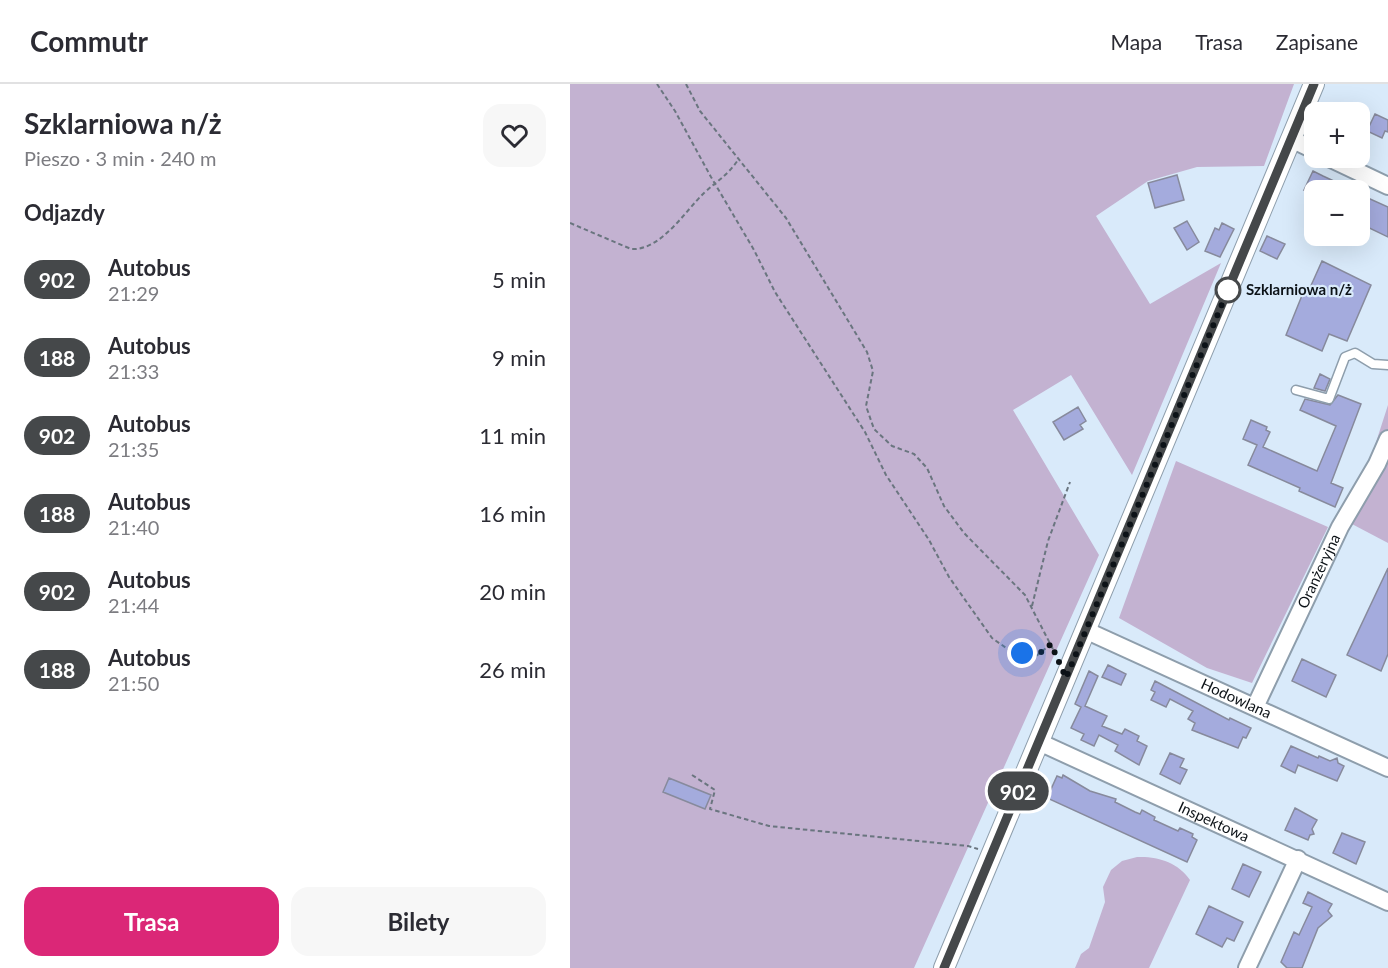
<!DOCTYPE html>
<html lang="pl">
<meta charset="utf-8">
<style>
body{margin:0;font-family:Lato,sans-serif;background:#f7f7f7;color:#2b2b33;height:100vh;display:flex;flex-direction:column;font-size:22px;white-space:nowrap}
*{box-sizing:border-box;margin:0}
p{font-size:20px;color:#7c7c81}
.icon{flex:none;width:33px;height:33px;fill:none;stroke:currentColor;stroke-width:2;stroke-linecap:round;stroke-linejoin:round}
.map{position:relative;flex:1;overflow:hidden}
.drawer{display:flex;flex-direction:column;background:#fff;width:570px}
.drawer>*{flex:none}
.badge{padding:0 12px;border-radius:20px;font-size:21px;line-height:39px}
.fabs{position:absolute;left:734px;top:18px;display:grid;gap:12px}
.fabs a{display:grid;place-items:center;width:66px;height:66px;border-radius:12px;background:#fff;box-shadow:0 6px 24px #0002;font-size:30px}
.you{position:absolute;width:30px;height:30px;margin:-15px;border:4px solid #fff;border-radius:50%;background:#1a73e8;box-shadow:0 0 0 9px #1a73e833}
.map>.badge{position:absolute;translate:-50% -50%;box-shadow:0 0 0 3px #fff}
h2{padding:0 24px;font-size:22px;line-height:54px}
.round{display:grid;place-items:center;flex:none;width:63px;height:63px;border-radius:18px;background:#f7f7f7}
.headline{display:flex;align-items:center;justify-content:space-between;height:102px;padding:0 24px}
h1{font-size:28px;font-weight:700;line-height:45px}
.action{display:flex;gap:12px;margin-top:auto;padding:12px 24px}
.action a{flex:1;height:69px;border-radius:18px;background:#db2777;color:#fff;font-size:24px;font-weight:700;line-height:69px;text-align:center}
.action a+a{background:#f7f7f7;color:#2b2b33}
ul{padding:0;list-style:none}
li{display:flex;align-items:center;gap:18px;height:78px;padding:0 24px}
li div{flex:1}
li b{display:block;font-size:22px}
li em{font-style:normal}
li .badge{min-width:66px;font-weight:700;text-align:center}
header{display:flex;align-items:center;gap:36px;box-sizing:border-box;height:84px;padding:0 30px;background:#fff;border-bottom:2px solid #e1e1e2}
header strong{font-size:28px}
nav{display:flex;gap:33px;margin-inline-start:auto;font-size:21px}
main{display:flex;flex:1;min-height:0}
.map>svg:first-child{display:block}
.green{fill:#c3b2d1}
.building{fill:#a4abdd;stroke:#878a9c;stroke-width:1.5}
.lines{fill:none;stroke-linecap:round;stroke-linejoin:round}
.service-casing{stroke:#8e9eac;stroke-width:11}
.minor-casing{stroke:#8e9eac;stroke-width:20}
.tertiary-casing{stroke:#8e9eac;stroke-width:22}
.path{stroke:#6a757f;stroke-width:2;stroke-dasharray:4.5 3;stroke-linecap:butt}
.service{stroke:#fff;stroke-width:8}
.minor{stroke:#fff;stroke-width:16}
.tertiary{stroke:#fff;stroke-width:20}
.line-casing{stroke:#fff;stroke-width:14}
.line{stroke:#45484a;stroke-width:9}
.walk{stroke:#0c1217;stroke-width:6;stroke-dasharray:0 10.8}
.stop-dot{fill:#fff;stroke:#45484a;stroke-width:3}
.labels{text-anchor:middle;stroke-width:4.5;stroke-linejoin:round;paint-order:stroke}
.stop-label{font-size:15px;font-weight:bold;fill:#0c1217;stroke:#d9eafa;text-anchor:start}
.street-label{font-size:15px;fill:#0c1217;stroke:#d9eafa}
</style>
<header>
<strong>Commutr</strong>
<nav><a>Mapa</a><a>Trasa</a><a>Zapisane</a></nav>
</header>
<main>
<section class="drawer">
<div class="headline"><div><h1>Szklarniowa n/ż</h1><p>Pieszo · 3 min · 240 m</p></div><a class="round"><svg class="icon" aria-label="heart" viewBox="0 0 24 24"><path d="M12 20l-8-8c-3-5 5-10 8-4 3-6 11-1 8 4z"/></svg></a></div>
<h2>Odjazdy</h2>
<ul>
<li><span class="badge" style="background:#45484a;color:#fff">902</span><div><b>Autobus</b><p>21:29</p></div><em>5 min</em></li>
<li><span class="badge" style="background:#45484a;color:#fff">188</span><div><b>Autobus</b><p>21:33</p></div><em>9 min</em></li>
<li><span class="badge" style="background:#45484a;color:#fff">902</span><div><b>Autobus</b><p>21:35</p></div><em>11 min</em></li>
<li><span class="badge" style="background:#45484a;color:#fff">188</span><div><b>Autobus</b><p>21:40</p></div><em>16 min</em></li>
<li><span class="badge" style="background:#45484a;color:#fff">902</span><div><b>Autobus</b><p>21:44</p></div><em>20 min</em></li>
<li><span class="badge" style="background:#45484a;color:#fff">188</span><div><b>Autobus</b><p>21:50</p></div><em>26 min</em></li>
</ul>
<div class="action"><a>Trasa</a><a>Bilety</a></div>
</section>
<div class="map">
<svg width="818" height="884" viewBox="0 0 818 884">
<rect width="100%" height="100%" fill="#d9eafa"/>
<path class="green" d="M0,0H724L694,82L627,83L578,97L526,132L580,220L651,179L562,391L501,291L443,326L529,471L344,884H0Z
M818,321V459L780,439Z
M606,377L758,443L682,599L637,584L549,534Z
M567,773C587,772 608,778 620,796L579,884H505L511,870L519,864L535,818L533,803L541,786L552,777Z"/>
<path class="building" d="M805,30L818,36V48L815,47L812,54L797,47Z
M743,87L753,92L783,106H734Z
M607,91L614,116L585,124L578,99Z
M789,110L818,123V153L789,139Z
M617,137L629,158L617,166L604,144Z
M652,139L664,145L650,173L635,167L645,144L649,146Z
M697,152L715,160L707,175L690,167Z
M752,177L801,201L777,257L759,250L752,267L716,251L735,204L739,206Z
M750,290L760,295L755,307L744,304Z
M768,311L791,320L761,399L773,404L765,423L729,407L730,404L678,381L687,361L673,355L681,336L697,343L696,346L700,348L693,363L747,387L766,342L730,326L735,315L760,321Z
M508,323L516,337L510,341L513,345L494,356L483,338Z
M818,484V570L811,587L777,571Z
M732,575L766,591L756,613L722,597Z
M538,581L556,590L551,601L532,593Z
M519,587L528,592L515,622L537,632L532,642L552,650L555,645L569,652L567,657L577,662L569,681L545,667L548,661L529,651L524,662L511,656L514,650L501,644L511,623L505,620Z
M585,597L659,636L660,634L681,644L676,654L673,653L668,664L622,646L625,639L618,635L623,627L600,615L596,623L581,616L585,608L581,606Z
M721,662L748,674L749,672L760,677L767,674L768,679L774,682L767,697L728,681L725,689L711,682Z
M600,669L614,675L610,683L617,686L610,700L590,690Z
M493,691L520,707L546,715L545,718L565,728L570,730L572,726L585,733L584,736L608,747L610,744L623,750L622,753L627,756L617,778L477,714L487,692L492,694Z
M99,694L141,711L135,725L93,708Z
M725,724L747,736L742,745L744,750L740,751L738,756L715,746Z
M772,749L795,758L786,780L763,769Z
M673,780L691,788L679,813L662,805Z
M738,808L762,820L758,827L762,832L748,844L732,884H717L711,878L724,848L729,851L742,823L733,819Z
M639,822L673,838L664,857L657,854L652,863L626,850Z"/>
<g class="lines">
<defs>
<path id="service" d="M726,306L759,315L775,273L785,269L803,280L818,281"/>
<g id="minor">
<path d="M721,55L744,66"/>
<path d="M759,74L818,102"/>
<path id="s1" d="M515,546L818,684"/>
<path id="s2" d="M685,623L770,443L807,380L818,355"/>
<path id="s3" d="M469,658L818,818"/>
<path d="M677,884L728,775"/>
</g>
<path id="tertiary" d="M374,884L744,0"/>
</defs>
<use href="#service" class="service-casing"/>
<use href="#minor" class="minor-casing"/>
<use href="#tertiary" class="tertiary-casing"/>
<path class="path" d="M87,0L105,27L141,93L184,166L205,208L295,348L316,391L359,456L379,493L422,554L439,566L465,573L481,560
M116,0L130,27L216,134L297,268L303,287L296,322L304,345L322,362L344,370L357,384L374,422L394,449L455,511L486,571
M0,139L61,165C91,167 115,127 134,109C148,96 157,92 168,76
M462,522L478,457L500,398
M122,691L145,706L140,725L199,742L398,762L408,765"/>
<use href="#service" class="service"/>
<use href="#minor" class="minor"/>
<use href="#tertiary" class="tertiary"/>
</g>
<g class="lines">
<defs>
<path id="line" d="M374,884L744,0"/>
</defs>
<use href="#line" class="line-casing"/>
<use href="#line" class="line"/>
<path class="walk" d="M452,569L465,573L481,560L496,594L658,206"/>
</g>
<circle class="stop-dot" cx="658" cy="206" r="12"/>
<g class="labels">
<g class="stop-label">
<text x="676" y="211">Szklarniowa n/ż</text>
</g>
<g class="street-label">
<text dy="5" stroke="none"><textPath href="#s2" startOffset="150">Oranżeryjna</textPath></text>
<text dy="5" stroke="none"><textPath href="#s1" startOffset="166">Hodowlana</textPath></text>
<text dy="5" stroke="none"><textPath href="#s3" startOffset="192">Inspektowa</textPath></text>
</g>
</g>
</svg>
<div class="fabs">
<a>+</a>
<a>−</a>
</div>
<div class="you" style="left:452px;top:569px"></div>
<b class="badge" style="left:448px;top:707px;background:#45484a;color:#fff">902</b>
</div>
</main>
